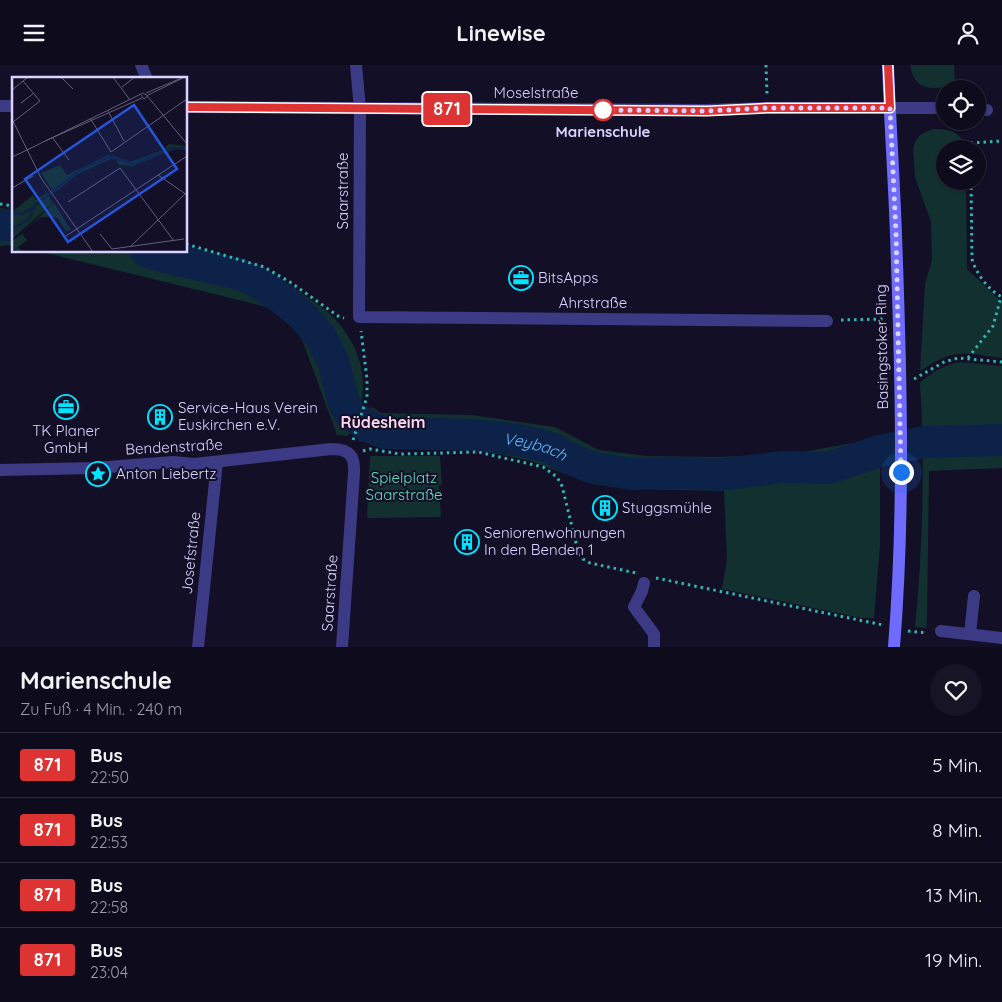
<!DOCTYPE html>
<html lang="de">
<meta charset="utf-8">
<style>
body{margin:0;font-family:Quicksand,sans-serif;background:#171425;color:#f1f3f6;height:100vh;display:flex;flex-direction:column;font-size:19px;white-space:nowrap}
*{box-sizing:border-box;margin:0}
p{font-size:16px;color:#9b9ba3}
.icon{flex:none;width:28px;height:28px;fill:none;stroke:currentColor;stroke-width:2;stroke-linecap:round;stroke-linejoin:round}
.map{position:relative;height:582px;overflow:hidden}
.sheet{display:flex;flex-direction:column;background:#0e0b1c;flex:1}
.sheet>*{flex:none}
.badge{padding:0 10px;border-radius:4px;font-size:18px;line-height:32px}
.buttons{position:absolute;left:936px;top:15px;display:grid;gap:10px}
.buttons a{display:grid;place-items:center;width:50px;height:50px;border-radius:50%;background:#0e0b1c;box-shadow:0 1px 4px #0004,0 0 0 1px #2e2b3b;font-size:25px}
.you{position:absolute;width:25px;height:25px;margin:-12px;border:4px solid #fff;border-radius:50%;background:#1a73e8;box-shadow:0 0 0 8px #1a73e833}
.map>.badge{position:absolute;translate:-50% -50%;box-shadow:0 0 0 2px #fff}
.round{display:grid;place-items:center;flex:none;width:52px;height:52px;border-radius:26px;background:#171425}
.summary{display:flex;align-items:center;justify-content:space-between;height:85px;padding:0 20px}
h1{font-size:24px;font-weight:700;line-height:38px}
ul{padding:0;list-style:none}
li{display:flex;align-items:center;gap:15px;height:65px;padding:0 20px;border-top:1px solid #2e2b3b}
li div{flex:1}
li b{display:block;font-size:19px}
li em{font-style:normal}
li .badge{min-width:55px;font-weight:700;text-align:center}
header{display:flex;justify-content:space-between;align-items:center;height:65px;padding:0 20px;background:#0e0b1c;font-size:22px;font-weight:700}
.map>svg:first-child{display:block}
.green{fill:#12302f}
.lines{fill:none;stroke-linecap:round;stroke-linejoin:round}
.river{stroke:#0c2248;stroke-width:32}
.path{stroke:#2fb8b0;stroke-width:3;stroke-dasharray:2.5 4;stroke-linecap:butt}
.minor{stroke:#3d3a85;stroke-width:12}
.secondary{stroke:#6f6bff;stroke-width:12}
.line-casing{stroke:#fff;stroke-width:11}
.line{stroke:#d33;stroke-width:8}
.walk{stroke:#d9d4ff;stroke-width:5;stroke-dasharray:0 9}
.stop-dot{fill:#fff;stroke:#d33;stroke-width:2.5}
.labels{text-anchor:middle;stroke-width:4;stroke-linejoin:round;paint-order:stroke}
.street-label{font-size:15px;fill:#d9d4ff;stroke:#130f26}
.stop-label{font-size:15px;font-weight:bold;fill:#d9d4ff;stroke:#130f26}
.poi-label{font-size:15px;fill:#d9d4ff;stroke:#130f26;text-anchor:start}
.park-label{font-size:15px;fill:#5fe0c0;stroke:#130f26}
.neighbourhood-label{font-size:16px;font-weight:bold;fill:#ffd6f0;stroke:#130f26}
.water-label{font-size:16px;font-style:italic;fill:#62b6ff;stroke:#130f26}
.inset-river{fill:none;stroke:#0c2248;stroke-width:2.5}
.inset-road{fill:none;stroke:#625e7d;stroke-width:1}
.view{fill:#2655da;fill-opacity:0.15;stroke:#2655da;stroke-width:2.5}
.inset-edge{fill:none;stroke:#d9d4ff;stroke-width:2.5}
</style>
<header><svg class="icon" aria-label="menu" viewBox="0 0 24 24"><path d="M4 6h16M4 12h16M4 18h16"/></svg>Linewise<svg class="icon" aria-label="person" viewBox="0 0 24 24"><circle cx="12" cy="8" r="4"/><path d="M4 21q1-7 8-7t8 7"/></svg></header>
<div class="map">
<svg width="1002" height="582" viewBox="0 0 1002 582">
<rect width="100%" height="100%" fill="#130f26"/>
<path class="green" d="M910,0H954L955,22C932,23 915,28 910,0Z
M932,64C948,64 962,66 966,84H945V116H966L967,204L1002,237V293C989,292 975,288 961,289C946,289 933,298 920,306L925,219L932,195L931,157L915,112L913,84L915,77L920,70Z
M0,143L14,145V180L0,181Z
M186,181C212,188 239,194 264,204C275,209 286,218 296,224C308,233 322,241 333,252C366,286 373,330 348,371L337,370L303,277L295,263L271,243L38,186H186Z
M960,297L1002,301V403L929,406L927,555L926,563L915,562C923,481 925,399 920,318C931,307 945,300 960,297Z
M372,342L381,348L472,350L555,362L599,385L647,391L719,392L797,388L880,373V480L874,553H861L722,524L727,494L724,426L633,424L592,419L531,396L475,384H399L364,376L360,377L358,375V372L366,344Z
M370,391H440L442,420H439L441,452L367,453Z"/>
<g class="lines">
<g class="river">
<path d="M0,160H14"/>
<path id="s1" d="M146,186L165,192L239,209L254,215L280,232L303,251L321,272L333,296L344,338L350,349L367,361L385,368L473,370L519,375L551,383L573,395L593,403L633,409L689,408L718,410L783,402L828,403L880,386L925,377L1002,375"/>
</g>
<path class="path" d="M766,0L767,29
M970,84V78L1002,76
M971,116L972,194C976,208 988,225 1002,232
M0,139L14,141
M186,179L264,202L290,217L338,251L344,253
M841,255L885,254
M968,293L993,261L1001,232
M914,314L944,297L958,293L1002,297
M353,375L367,332V314L361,266
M363,386L370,384L400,389L478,387L543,402L557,412L562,421L578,486L583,494L590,498L636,508
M656,513L883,560
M908,566L927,568"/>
<path class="minor" d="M141,0L147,14
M356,0L360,44L359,252L827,256
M0,41H14
M186,42L707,45L767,43H945
M978,45H987
M0,405L95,403L173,397L194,399L331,384C349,384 355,390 354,408L342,582
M644,518L642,526L634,542L654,569V582
M941,566L1002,573
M970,569L974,531
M198,582L217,397"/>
<path class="secondary" d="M888,0C890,57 894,113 896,170C901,307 905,445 894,582"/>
</g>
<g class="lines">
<defs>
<path id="line" d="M186,42L707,46L767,43H890L888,0"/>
</defs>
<use href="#line" class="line-casing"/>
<use href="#line" class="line"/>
<path class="walk" d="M603,45L707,46L767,43H890L896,169L901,407"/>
</g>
<defs>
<symbol id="office-ring" viewBox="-11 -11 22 22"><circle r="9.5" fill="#130f26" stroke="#00e5ff" stroke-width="1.5"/><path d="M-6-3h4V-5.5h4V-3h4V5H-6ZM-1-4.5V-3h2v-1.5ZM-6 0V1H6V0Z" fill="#00e5ff"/></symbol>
<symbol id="building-ring" viewBox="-11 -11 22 22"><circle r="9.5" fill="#130f26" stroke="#00e5ff" stroke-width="1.5"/><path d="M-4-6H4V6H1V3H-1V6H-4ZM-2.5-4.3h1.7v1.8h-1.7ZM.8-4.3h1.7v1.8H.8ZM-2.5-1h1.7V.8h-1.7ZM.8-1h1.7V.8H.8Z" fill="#00e5ff"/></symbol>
<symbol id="sight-ring" viewBox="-11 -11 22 22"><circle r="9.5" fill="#130f26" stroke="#00e5ff" stroke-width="1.5"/><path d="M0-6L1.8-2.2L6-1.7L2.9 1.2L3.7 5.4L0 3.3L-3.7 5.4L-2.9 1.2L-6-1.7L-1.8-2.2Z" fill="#00e5ff"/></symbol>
</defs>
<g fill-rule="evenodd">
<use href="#office-ring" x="507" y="199" width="28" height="28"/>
<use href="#office-ring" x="52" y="328" width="28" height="28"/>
<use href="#building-ring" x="146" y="338" width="28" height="28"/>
<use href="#sight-ring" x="84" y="395" width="28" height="28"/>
<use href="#building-ring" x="591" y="429" width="28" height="28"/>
<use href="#building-ring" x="453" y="463" width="28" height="28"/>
</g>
<circle class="stop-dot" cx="603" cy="45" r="10"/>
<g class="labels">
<g class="street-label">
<text x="536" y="33">Moselstraße</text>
<text transform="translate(343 126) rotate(-90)" y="5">Saarstraße</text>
<text x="593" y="243">Ahrstraße</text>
<text transform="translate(882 282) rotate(-91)" y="5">Basingstoker Ring</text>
<text transform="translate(174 382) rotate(-3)" y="5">Bendenstraße</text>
<text transform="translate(191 488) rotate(-84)" y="5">Josefstraße</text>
<text transform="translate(330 528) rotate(-86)" y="5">Saarstraße</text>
</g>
<g class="stop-label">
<text x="603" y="72">Marienschule</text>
</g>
<g class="poi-label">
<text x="538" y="218">BitsApps</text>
<text x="178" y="348">Service-Haus Verein<tspan x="178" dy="17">Euskirchen e.V.</tspan></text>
<text x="66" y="371" text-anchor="middle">TK Planer<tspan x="66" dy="17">GmbH</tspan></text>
<text x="116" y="414">Anton Liebertz</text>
<text x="622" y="448">Stuggsmühle</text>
<text x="484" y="473">Seniorenwohnungen<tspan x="484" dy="17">In den Benden 1</tspan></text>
</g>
<g class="park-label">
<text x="404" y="418">Spielplatz<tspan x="404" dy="17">Saarstraße</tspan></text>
</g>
<g class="neighbourhood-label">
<text x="383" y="363">Rüdesheim</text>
</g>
<g class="water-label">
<text dy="6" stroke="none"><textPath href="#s1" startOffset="475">Veybach</textPath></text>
</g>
</g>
<g transform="translate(12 12)">
<rect width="175" height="175" fill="#130f26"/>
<path d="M157,67L173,69L175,73L164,72L121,89L107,88L100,78L118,85L151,73ZM98,77L99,82L66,97L42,116L29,96L48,88L55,98ZM24,98L41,126L0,162V135L21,118L24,123L34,116ZM42,126L59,153L54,154L45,141L40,140H30L18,149ZM10,157L15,163L6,170L10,175H6L0,171V164Z" fill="#12302f"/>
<path class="inset-river" d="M0,136L10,137L22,130M0,152L17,142L23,128L68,93L97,80L122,87L161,71L174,72"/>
<path class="inset-road" d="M49,0L61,12M101,0L118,23M110,10L123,0M0,13L16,0M134,16L172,0M136,18L173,0M136,20L175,67M9,26L22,16M96,34L112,64M78,41L99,75L175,22M0,42L29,101L81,175M1,45L28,24L11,4M40,60L57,83M33,64L130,21M15,73L131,16L136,19L132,22L129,18M0,80L15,73M146,98L175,118M0,111L21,99M56,125L108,91L162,164M88,157L100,172L172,162M54,159L175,79M119,169L175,115"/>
<path class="view" d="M122,28L165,92L56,165L13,102Z"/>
<rect width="175" height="175" class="inset-edge"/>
</g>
</svg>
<div class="buttons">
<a><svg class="icon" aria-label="locate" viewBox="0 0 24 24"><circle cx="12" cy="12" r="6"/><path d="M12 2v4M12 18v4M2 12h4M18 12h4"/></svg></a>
<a><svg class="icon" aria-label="layers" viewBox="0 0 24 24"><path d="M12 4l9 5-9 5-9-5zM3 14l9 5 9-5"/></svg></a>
</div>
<div class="you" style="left:901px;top:407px"></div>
<b class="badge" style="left:447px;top:44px;background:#d33;color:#fff">871</b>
</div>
<section class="sheet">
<div class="summary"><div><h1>Marienschule</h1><p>Zu Fuß · 4 Min. · 240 m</p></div><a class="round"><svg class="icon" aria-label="heart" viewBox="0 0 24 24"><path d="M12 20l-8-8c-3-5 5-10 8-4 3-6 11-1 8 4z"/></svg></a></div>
<ul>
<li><span class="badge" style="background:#d33;color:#fff">871</span><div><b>Bus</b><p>22:50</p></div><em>5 Min.</em></li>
<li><span class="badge" style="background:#d33;color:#fff">871</span><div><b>Bus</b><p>22:53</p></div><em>8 Min.</em></li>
<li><span class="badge" style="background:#d33;color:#fff">871</span><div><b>Bus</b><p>22:58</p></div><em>13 Min.</em></li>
<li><span class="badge" style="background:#d33;color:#fff">871</span><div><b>Bus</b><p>23:04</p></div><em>19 Min.</em></li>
</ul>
</section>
